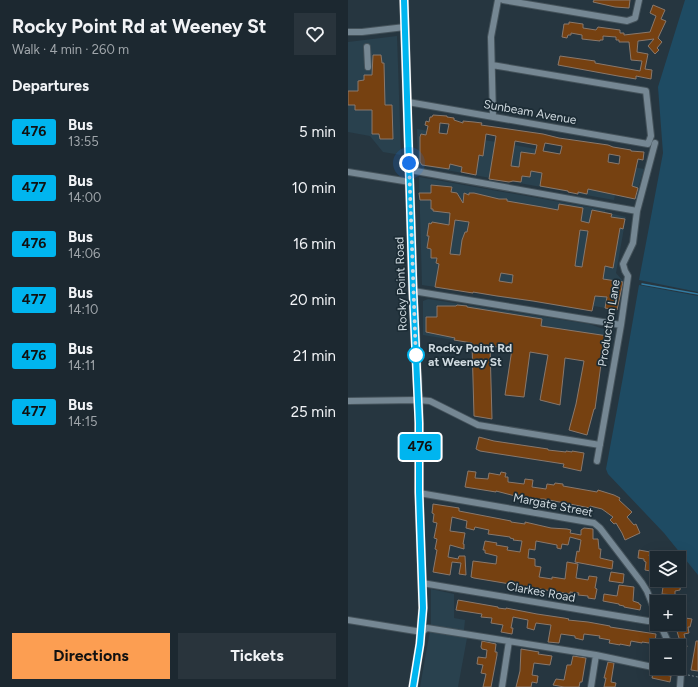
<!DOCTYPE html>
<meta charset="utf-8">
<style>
body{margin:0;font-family:Figtree,sans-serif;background:#29343c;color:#f1f3f6;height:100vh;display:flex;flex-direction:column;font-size:15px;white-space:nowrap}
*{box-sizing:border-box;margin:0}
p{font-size:13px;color:#a0a6ab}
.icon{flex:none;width:22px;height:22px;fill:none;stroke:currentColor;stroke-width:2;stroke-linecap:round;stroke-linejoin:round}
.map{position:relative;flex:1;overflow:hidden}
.sheet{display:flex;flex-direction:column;background:#1c2830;width:348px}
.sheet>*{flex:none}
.badge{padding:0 8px;border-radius:3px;font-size:14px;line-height:26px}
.fabs{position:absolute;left:302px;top:551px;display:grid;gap:8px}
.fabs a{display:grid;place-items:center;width:36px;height:36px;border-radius:0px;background:#1c2830;box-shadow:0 4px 16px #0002,0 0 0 1px #3a444c;font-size:20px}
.you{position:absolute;width:20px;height:20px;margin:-10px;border:3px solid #fff;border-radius:50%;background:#1a73e8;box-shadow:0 0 0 6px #1a73e833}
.map>.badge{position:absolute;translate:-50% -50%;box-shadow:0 0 0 2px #fff}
h2{padding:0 12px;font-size:15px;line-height:36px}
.round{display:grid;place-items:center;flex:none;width:42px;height:42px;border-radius:0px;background:#29343c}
.overview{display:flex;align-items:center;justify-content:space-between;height:68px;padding:0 12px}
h1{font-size:19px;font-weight:700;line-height:30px}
.button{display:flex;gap:8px;margin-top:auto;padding:8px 12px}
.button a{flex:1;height:46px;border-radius:0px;background:#fc9e52;color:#111;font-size:16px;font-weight:700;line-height:46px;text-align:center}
.button a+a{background:#29343c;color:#f1f3f6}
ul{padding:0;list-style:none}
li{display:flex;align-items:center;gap:12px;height:56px;padding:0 12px}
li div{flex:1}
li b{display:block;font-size:15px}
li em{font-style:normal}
li .badge{min-width:44px;font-weight:700;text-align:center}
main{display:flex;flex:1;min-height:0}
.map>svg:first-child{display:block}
.built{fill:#29414e}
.green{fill:#1e4b63}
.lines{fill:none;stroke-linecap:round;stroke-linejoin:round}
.stream{stroke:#327ba2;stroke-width:1.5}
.building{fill:#764111;stroke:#89786c;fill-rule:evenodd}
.minor-casing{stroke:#44525a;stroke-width:8}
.major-casing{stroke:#44525a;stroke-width:10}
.path{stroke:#738189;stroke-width:1;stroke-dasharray:2 2;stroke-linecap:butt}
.minor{stroke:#758793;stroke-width:6}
.major{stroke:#5b95b5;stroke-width:8}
.line-casing{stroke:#fff;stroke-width:9}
.line{stroke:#00b5ef;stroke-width:6}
.walk{stroke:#cfd9df;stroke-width:4;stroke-dasharray:0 7.2}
.stop-dot{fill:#fff;stroke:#00b5ef;stroke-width:2}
.labels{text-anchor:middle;stroke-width:3.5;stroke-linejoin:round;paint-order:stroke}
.street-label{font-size:12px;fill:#cfd9df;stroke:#1c2c35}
.stop-label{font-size:12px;font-weight:bold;fill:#cfd9df;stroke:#1c2c35;text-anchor:start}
</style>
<main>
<section class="sheet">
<div class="overview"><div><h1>Rocky Point Rd at Weeney St</h1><p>Walk · 4 min · 260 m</p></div><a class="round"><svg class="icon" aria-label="heart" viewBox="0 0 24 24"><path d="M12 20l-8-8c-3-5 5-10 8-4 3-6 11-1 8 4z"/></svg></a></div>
<h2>Departures</h2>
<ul>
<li><span class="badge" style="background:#00b5ef;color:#111">476</span><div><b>Bus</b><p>13:55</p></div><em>5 min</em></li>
<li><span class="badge" style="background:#00b5ef;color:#111">477</span><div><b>Bus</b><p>14:00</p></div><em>10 min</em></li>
<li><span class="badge" style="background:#00b5ef;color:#111">476</span><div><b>Bus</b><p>14:06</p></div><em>16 min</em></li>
<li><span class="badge" style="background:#00b5ef;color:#111">477</span><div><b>Bus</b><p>14:10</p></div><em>20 min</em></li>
<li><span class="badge" style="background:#00b5ef;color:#111">476</span><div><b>Bus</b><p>14:11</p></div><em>21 min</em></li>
<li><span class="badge" style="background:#00b5ef;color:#111">477</span><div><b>Bus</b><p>14:15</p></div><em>25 min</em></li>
</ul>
<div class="button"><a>Directions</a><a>Tickets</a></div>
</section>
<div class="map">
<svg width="350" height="687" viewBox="0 0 350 687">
<rect width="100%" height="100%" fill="#263640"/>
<path class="built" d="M49,36L53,155L35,152L22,136L0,132V42Z
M69,129L166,145L296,169L287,198L267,195L266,200L70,165Z
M71,177L257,210V212L278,217L268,273L276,282L269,310L246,306L244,311L74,285Z
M80,299L241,324L264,332L256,364L75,335V301Z
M83,589L106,594V618L117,620L116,630L119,638L110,687H72L83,625Z"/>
<path class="green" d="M337,0H350V292L291,280L315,153L310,87Z
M291,285L350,296V575L316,533L260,474L258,469L275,377Z"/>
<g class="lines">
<path class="stream" d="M294,284L350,294"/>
</g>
<path class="building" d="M246,0H282L281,8L267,7L245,2Z
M305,5L317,10L313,19L318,21L310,38L314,42L309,48L311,50L307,54L300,46L306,39L290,41L289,52L300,54L297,69L304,70L303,79L288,76V79L270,76L210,65L212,56L247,61V63L292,71L294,61L283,60L281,42H271V40H268V37L255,36V40H252V41L234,39V35L223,33V35H220L219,38L214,37L216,24H221V22L235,24V28L248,30L250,27L272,30V33H276V35L302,32L308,16L302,13Z
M25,55H33L34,63H36L37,105H44L45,139H32L31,134H24V110H7V105H0V91H10V81L16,80V75H24Z
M85,115L99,116V117L106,118V120L115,123V121L126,122L134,123L133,125L195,134L211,138L260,145L265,147L283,150V151L296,152L295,160L290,159L284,186L290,188L287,199L240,189L239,194L230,192V194L220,192V191L192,186L194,173L183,171L182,177L174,176L173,182L165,181L161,182L141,179L148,136L138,134L135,156L131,155L128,175L113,172L114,167L102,164L101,169L74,165L72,162V137L73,134L78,135L80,126L77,125L78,121L81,122L82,117H84ZM92,123L101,124L99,134L91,133ZM167,141L189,145L187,154L173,152L171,167L163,166ZM197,143L214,146L212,154L195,151ZM261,154L272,156L271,164L260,162Z
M83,185L104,187L103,192L109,193L115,203L116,193L121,195V193H126L151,199H159V201L194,207L210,210L211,204L235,208L233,221L241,223L244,210L264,214L263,217L277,219L275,229L272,228L265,268L257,266L255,279L275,282L269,310L257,308L259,297L247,296L244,311L185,301L149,296L125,292V293L87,287L91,264L88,263L89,258H83V249L79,248L81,236H79L81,223L83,224L84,222L101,225L102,213L85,211V209H83V200H72L71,193H83ZM107,220L121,222L119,232H117L114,240L112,255L102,254ZM232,230L240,231L234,267L227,266ZM153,273L165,275L164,283L151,281Z
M109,305L119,306V307L194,319L193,326L260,336L256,364H253L247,409H246L239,435L221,430L228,404L236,361L217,358L212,405L192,400L200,355L182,352L176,397L157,395L164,349L142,346L144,419L126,416L124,343L106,340L107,338L78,332V317H89V306H108Z
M131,437L146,441L200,449V450L218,452V451L224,452V451L236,453L233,471L215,467L216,464L132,451L128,449Z
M120,471L128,472L127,478L140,479L141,473L152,475L153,472L158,473L157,477H160V482L176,484L177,479L185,480L184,487L198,489L199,484L206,485L207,483L215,484V486L249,492L250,490L266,495L272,498L271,500L284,512L279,517L286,525L288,524L292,533L277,540L274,533L268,523L266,524L262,520L265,517L254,509L242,506V508L232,506L196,499H192V500L171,497L148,491V492L117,487Z
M85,504L111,508V511L163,521V522L177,524V522L203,528L219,529L223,530L222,533L233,535V530L236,528L245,529V539H250L251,549H253L252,558L265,561L264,569L227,562L229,551L231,552L233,540L222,537L220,545L214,544L213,549L209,548V545L188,541L187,550L181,549L180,558L187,559V566L193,567L191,577L204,579V577L217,579L219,562L230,564L228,578L240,580L241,576L249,577L247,588L249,589L247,599L240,598V596L230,595L231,593L222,592V594L126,578L123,577L125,561L148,564L149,556L137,553V550H135L137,541L149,543L148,545L160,547L159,550L172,552L174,541L165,540L166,539L162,538V537L140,534L141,530L127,527L126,530L118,528L119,521L104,517L102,531L117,533L115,544H116V549L102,545L100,557L110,559L111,556H117L118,575L111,574L113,563L104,562L102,575L85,572L89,550L87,549L89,539L86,538L89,523L85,522L86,514L84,513Z
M291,550L302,552L301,556H304L303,563L309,564L308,572L297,570L298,562L296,561V559L290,558Z
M263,572L276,574L275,583L261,581Z
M316,580H333L332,590L327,591V595L314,594Z
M271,585L286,587L285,601L291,603V604L293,605L292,610L276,607V606L271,605V604L255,601L256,594L269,596Z
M110,600L150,607V608L158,609V608L189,614L216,618L221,619L220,620L240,622L262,626V627L308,634L307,642L302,641L301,643L294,642V643L283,641L282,646L272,644V645L261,643L262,640L251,638L252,636L236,634L235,640L227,638V636L213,634L211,643L200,642L203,625L188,623L186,630L179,628L180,620L165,617L163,628H165L164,634L153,632L155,625L143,623L144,618L133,617L134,614L108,610Z
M331,617L344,619L342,627H340L341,633L336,634L339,647L334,648L328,628L329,624H331Z
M134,641L148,644L147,652H149V655L143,687H135L138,674L133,673L135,665L129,664L130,657L138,658L139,650L134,649L133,647Z
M348,641H350V671L343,670Z
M173,649L191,652L190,654L204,656L202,665L186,663L184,675L190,676L189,683L184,682L183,687H168L172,671Z
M225,656L238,658L234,682H232L231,687H216L205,685L208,679L216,680L219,665H223Z
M260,662L266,663L263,682L268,683L267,687H256L258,678H256Z
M305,673L323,676L322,682L304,678Z"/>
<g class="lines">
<defs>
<path id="minor" d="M155,0L279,21L287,18L291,0
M0,32H14L57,27
M19,47L20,67
M60,102L300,144L303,136L298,91L144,65
M145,117L143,37L150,0
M62,170L289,211
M0,172L62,182
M65,291L273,325
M0,401L70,400L82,401L130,425L252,445
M249,461L273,325L280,276L277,271L275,264L285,243L289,211L307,143
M71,493L246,523L252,528L294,583L299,591L309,616
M74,583L300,621L309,620
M0,620L74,632L79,628L248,655L333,673
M312,624L322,646
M331,668L333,673L332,687
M154,687L161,641
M243,687L248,655"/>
<path id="major" d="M56,0L65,291L71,412V493L75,608L72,644L65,687"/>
</defs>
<use href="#minor" class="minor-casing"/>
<use href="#major" class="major-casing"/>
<path class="path" d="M340,675L350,677"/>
<use href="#minor" class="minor"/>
<use href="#major" class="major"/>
</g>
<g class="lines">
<defs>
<path id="line" d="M56,0L65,291L71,423V492L75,608L72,644L65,687"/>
</defs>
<use href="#line" class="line-casing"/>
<use href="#line" class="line"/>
<path class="walk" d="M61,163L68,360V355"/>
</g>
<circle class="stop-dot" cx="68" cy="355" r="8"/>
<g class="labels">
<g class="street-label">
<text transform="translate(182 112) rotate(10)" y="4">Sunbeam Avenue</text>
<text transform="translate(53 284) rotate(-92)" y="4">Rocky Point Road</text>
<text transform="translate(261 323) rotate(-81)" y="4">Production Lane</text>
<text transform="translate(205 505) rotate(11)" y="4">Margate Street</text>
<text transform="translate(193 592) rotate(10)" y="4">Clarkes Road</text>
</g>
<g class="stop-label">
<text x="80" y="352">Rocky Point Rd<tspan x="80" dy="14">at Weeney St</tspan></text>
</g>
</g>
</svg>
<div class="fabs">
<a><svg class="icon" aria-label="layers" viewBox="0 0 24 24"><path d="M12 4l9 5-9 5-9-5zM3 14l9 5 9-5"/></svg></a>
<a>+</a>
<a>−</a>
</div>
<div class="you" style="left:61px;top:163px"></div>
<b class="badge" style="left:72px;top:447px;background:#00b5ef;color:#111">476</b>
</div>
</main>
